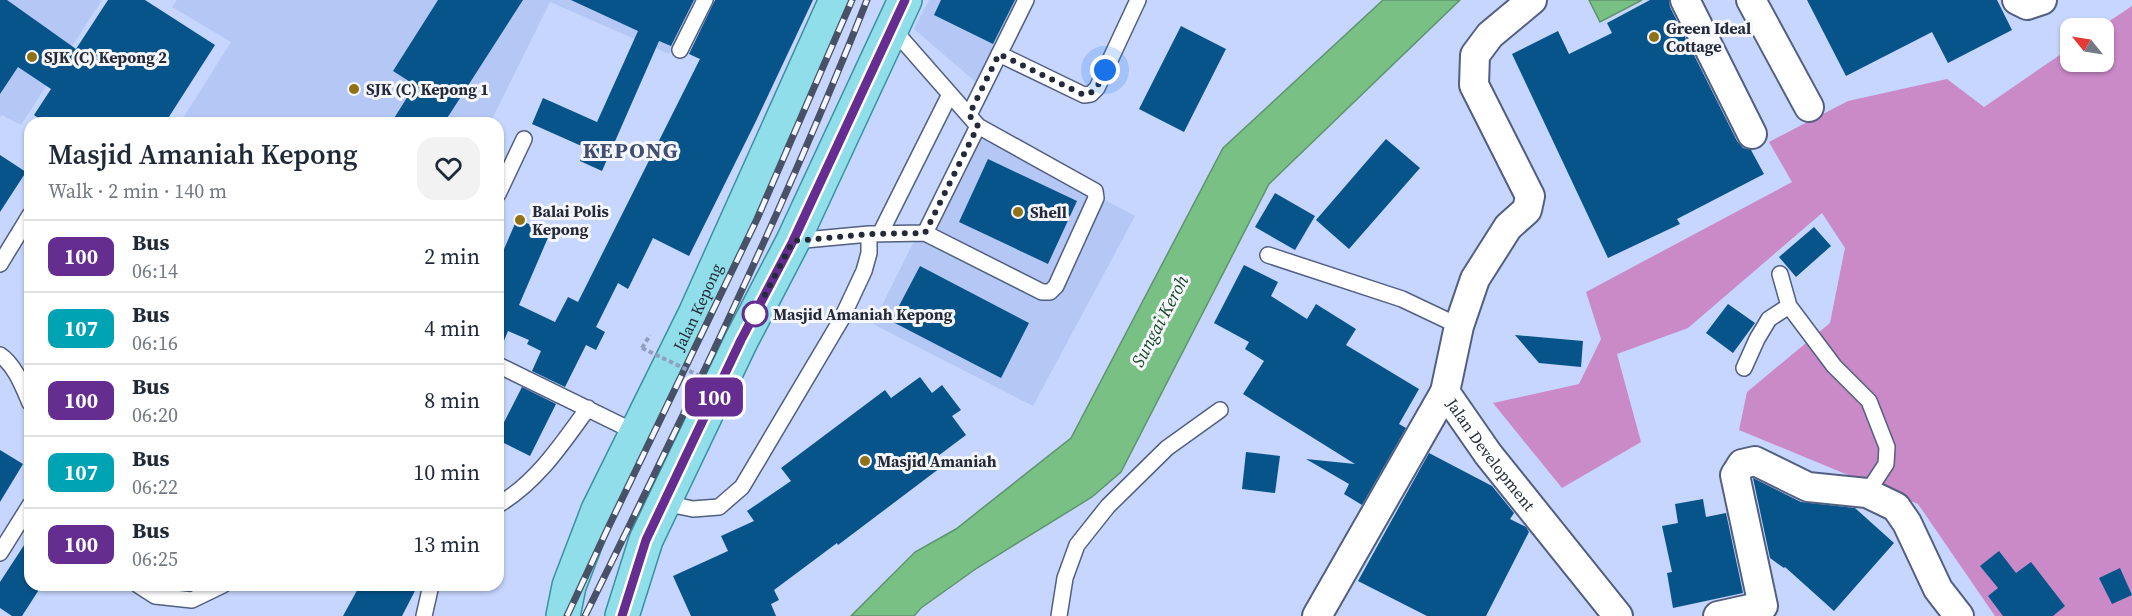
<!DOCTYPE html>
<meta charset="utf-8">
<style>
body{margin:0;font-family:"Source Serif 4",serif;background:#f2f2f3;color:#1f2937;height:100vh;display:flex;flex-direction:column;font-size:22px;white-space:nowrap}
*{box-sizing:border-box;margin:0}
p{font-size:20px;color:#747a83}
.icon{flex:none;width:33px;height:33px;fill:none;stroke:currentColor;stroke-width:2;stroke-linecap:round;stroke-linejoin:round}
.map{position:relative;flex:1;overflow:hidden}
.side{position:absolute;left:24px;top:117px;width:480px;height:474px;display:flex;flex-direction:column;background:#fff;border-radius:18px;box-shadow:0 2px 4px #0004}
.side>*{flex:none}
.badge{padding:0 12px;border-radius:9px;font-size:21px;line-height:39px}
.needle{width:39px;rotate:300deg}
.fabs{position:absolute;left:2060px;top:18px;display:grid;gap:12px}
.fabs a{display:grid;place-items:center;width:54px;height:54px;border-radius:12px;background:#fff;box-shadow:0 2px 4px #0004;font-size:30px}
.you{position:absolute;width:30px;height:30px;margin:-15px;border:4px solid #fff;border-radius:50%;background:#1a73e8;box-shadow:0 0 0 9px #1a73e833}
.map>.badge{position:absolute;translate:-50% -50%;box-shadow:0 0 0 3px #fff}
.round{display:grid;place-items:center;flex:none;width:63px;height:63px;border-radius:18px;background:#f2f2f3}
.head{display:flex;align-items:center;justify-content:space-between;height:102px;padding:0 24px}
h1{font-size:28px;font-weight:600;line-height:45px}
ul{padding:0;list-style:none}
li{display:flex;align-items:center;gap:18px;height:72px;padding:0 24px;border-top:2px solid #e0e1e3}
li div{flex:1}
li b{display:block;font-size:22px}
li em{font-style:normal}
li .badge{min-width:66px;font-weight:700;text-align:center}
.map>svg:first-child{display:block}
.built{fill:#b5c7f4}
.forest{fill:#ca8ac8}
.water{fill:#78c083;stroke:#5f936d;stroke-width:1.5}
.building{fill:#07548b}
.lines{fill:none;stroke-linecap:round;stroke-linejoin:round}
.service-casing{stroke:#525f81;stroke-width:18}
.minor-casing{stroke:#525f81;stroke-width:32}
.primary-casing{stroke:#3991a2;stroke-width:36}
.path{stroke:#929fbf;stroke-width:4;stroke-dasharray:4.5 3;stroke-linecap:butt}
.service{stroke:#fff;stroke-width:15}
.minor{stroke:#fff;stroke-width:28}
.primary{stroke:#8fdee9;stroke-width:33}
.rail-casing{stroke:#485165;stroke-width:7}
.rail{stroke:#f6f7fc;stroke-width:4.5;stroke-dasharray:14;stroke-linecap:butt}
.path-bridge{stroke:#929fbf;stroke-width:4;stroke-dasharray:4.5 3;stroke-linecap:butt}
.line-casing{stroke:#fff;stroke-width:14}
.line{stroke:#662d91;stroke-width:9}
.walk{stroke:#242a39;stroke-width:6;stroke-dasharray:0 10.8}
.poi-dot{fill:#907116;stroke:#f6f7fc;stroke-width:2}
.stop-dot{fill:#fff;stroke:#662d91;stroke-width:3}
.labels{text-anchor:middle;stroke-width:6;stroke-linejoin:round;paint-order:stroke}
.poi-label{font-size:16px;font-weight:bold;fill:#242a39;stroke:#f6f7fc;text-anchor:start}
.street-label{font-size:16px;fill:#242a39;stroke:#f6f7fc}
.stop-label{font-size:16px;font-weight:bold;fill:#242a39;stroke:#f6f7fc;text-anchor:start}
.water-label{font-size:18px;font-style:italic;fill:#164922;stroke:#f6f7fc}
.district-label{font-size:22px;font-weight:bold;letter-spacing:1.5px;fill:#424e70;stroke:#f6f7fc}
</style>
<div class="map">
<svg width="2132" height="616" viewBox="0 0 2132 616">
<rect width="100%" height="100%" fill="#c6d6fe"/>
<path class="built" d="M0,0H102L21,125L2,115L0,117Z
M177,0H698L669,54L550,2L490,123H180L231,42L172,7Z
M929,0H1019L978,84L914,29Z
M970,128L1135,216L1033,406L873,324Z"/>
<path class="forest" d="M2132,6V616H1995L1918,504L1739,430L1747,392L1830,323L1845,248L1822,213L1688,328L1617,354L1641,442L1562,488L1493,403L1579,384L1601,339L1586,292L1792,182L1769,142L1848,101L1947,79L1984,107L2070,48V62H2103V28H2099Z"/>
<path class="water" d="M1383,0H1460L1269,184L1121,472L1092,497L977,568L921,608L914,616H851L915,552L956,529L1071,438L1223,148Z
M1589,0H1642L1600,22Z"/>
<path class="building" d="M0,0H7L76,49L108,0H145L215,45L165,123H46L34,115L51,89L18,67L0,94Z
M438,0H523L444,123H391L415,85L393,71Z
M571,0H694L671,46L659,41L602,171L580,161L586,148L532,124L543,98L597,122L638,31Z
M715,0H813L756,121L689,256L653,238L628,289L618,283L596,327L605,332L596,350L586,345L565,387L532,371L541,351L527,344L529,340L508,331L498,355V263L517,219L550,233L519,305L555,322L568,297L578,302L700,59L689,54Z
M941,0H1015L993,44L934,15Z
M1650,0H1669L1670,7L1737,141L1743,148L1751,150L1764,174L1677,219L1680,224L1608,258L1512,54L1558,31L1569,54L1612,33L1607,23Z
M1807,0H1997L2012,30L1948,63L1932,32L1846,76Z
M1181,26L1226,49L1184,132L1139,109Z
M1386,139L1420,168L1349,249L1316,220Z
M0,155L26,172L0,212Z
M988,159L1077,201L1048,264L959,222Z
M1275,193L1315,216L1295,250L1255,227Z
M1814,227L1831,246L1796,277L1779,257Z
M1244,265L1278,282L1271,296L1307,319L1316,304L1356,329L1346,345L1419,389L1399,424L1406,428L1362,505L1344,494L1349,484L1306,459L1355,464L1243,394L1264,361L1245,349L1249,342L1214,323Z
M920,266L1029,323L1001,378L891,321Z
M1728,304L1755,323L1733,353L1706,333Z
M1515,335L1583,341L1581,367L1539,363Z
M920,377L932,393L942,385L961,410L952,416L966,435L938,456L944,465L838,545L837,543L774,590L779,600L771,604L776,616H691L673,576L728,551L721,536L754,521L747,511L791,481L781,468L885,390L891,398Z
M522,387L556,404L530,456L498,440V434Z
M0,450L23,464L0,502Z
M1246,452L1280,456L1275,493L1242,489Z
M1429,453L1492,486L1514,513L1510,519L1526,527L1529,532L1486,616H1427L1358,581Z
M1753,478L1801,502L1855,508L1894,543L1834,611L1785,567L1784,568L1770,558Z
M1703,499L1706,517L1726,513L1743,593L1673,608L1667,573L1672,572L1662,526L1678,523L1675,504Z
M30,536V585H42L22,616H12L0,608V582Z
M1999,551L2016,573L2031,562L2065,606L2053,616H2003L1988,596L1998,588L1980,566Z
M2120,568L2132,595L2112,604L2099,578Z
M360,585H418L402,616H343Z"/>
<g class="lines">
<defs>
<path id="service" d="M680,50L705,0
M999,54L1084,95L1091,94L1097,88L1138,0
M969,115L1026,0
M498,194L524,139
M925,233L1042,292H1050L1056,286L1096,198L1095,191L978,126
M880,234L950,94
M794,241L869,234L925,233L978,126L892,28
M1268,255L1402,299L1459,326
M0,264L30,215
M1780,274L1789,306L1834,366L1869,401L1887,447L1886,464L1867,493
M0,355C15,365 23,387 30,403
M498,365L637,433
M1744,368L1757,339L1769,319L1789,306
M664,503L693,509L719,507L742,487L841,320L864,271L869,253V234
M498,505C537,482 562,444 588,408
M0,553L30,505
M138,585L155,596L192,600L223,585
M424,616L431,585
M1059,616L1065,578L1077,545L1108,506L1167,448L1220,410"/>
<g id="minor">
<path id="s1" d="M1532,0L1490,35L1475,55L1474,85L1530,196L1527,210L1508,227L1475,279L1459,326L1445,392L1488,454L1618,616"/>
<path d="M1685,0L1752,134"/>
<path d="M1751,0L1809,107"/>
<path d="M2017,0L2027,5L2042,0"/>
<path d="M1317,616L1445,392"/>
<path d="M1718,616L1763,606L1735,475L1742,464L1755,461L1808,487L1867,493L1896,507L1907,523L1938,589L1959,616"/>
</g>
<g id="primary">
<path id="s2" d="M563,616L569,586L598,510L695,314L836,0"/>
<path d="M622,616L646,540L741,341L793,241L905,0"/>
</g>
</defs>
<use href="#service" class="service-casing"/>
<use href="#minor" class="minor-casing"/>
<use href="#primary" class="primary-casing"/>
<path class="path" d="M642,348L650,335"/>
<use href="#service" class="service"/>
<use href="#minor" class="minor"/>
<use href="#primary" class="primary"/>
<defs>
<path id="rail" d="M567,616L608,528L757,219L852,0
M585,616C685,413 784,210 867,0"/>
</defs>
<use href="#rail" class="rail-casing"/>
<use href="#rail" class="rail"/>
<path class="path-bridge" d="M642,348L735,393"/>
</g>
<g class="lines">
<defs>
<path id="line" d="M622,616L646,540L741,340L793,241L905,0"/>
</defs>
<use href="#line" class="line-casing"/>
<use href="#line" class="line"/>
<path class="walk" d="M755,314L793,241L869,234L925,233L978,126L969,115L999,54L1084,95C1097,93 1100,81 1105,70"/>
</g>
<g class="poi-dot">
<circle cx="1654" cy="37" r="6"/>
<circle cx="32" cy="57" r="6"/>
<circle cx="354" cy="89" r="6"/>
<circle cx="1018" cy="212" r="6"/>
<circle cx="520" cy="220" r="6"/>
<circle cx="865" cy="461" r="6"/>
</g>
<circle class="stop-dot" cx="755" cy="314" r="12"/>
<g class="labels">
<g class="poi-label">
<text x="1666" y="34">Green Ideal<tspan x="1666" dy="18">Cottage</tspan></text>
<text x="44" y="63">SJK (C) Kepong 2</text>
<text x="366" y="95">SJK (C) Kepong 1</text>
<text x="532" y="217">Balai Polis<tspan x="532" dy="18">Kepong</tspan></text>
<text x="1030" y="218">Shell</text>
<text x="877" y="467">Masjid Amaniah</text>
</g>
<g class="street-label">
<text dy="6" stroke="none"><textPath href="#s2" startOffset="338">Jalan Kepong</textPath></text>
<text dy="6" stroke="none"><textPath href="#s1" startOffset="530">Jalan Development</textPath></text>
</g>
<g class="stop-label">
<text x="773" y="320">Masjid Amaniah Kepong</text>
</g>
<g class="water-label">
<text transform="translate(1160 321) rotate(-62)" y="6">Sungai Keroh</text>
</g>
<g class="district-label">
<text x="631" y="158">KEPONG</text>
</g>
</g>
</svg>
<div class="fabs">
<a><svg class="needle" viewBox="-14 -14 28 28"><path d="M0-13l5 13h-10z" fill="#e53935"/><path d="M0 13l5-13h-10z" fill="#747a83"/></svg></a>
</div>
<div class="you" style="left:1105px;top:70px"></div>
<b class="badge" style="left:714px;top:397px;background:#662d91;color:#fff">100</b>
<section class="side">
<div class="head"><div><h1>Masjid Amaniah Kepong</h1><p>Walk · 2 min · 140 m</p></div><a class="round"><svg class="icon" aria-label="heart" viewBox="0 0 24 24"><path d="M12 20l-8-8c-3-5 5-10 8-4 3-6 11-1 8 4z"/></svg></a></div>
<ul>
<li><span class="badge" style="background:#662d91;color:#fff">100</span><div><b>Bus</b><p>06:14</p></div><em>2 min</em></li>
<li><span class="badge" style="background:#00a3b4;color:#fff">107</span><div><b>Bus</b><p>06:16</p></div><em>4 min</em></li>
<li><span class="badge" style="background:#662d91;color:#fff">100</span><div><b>Bus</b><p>06:20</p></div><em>8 min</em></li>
<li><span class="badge" style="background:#00a3b4;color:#fff">107</span><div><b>Bus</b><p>06:22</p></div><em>10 min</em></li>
<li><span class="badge" style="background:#662d91;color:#fff">100</span><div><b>Bus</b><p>06:25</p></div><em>13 min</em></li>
</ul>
</section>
</div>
